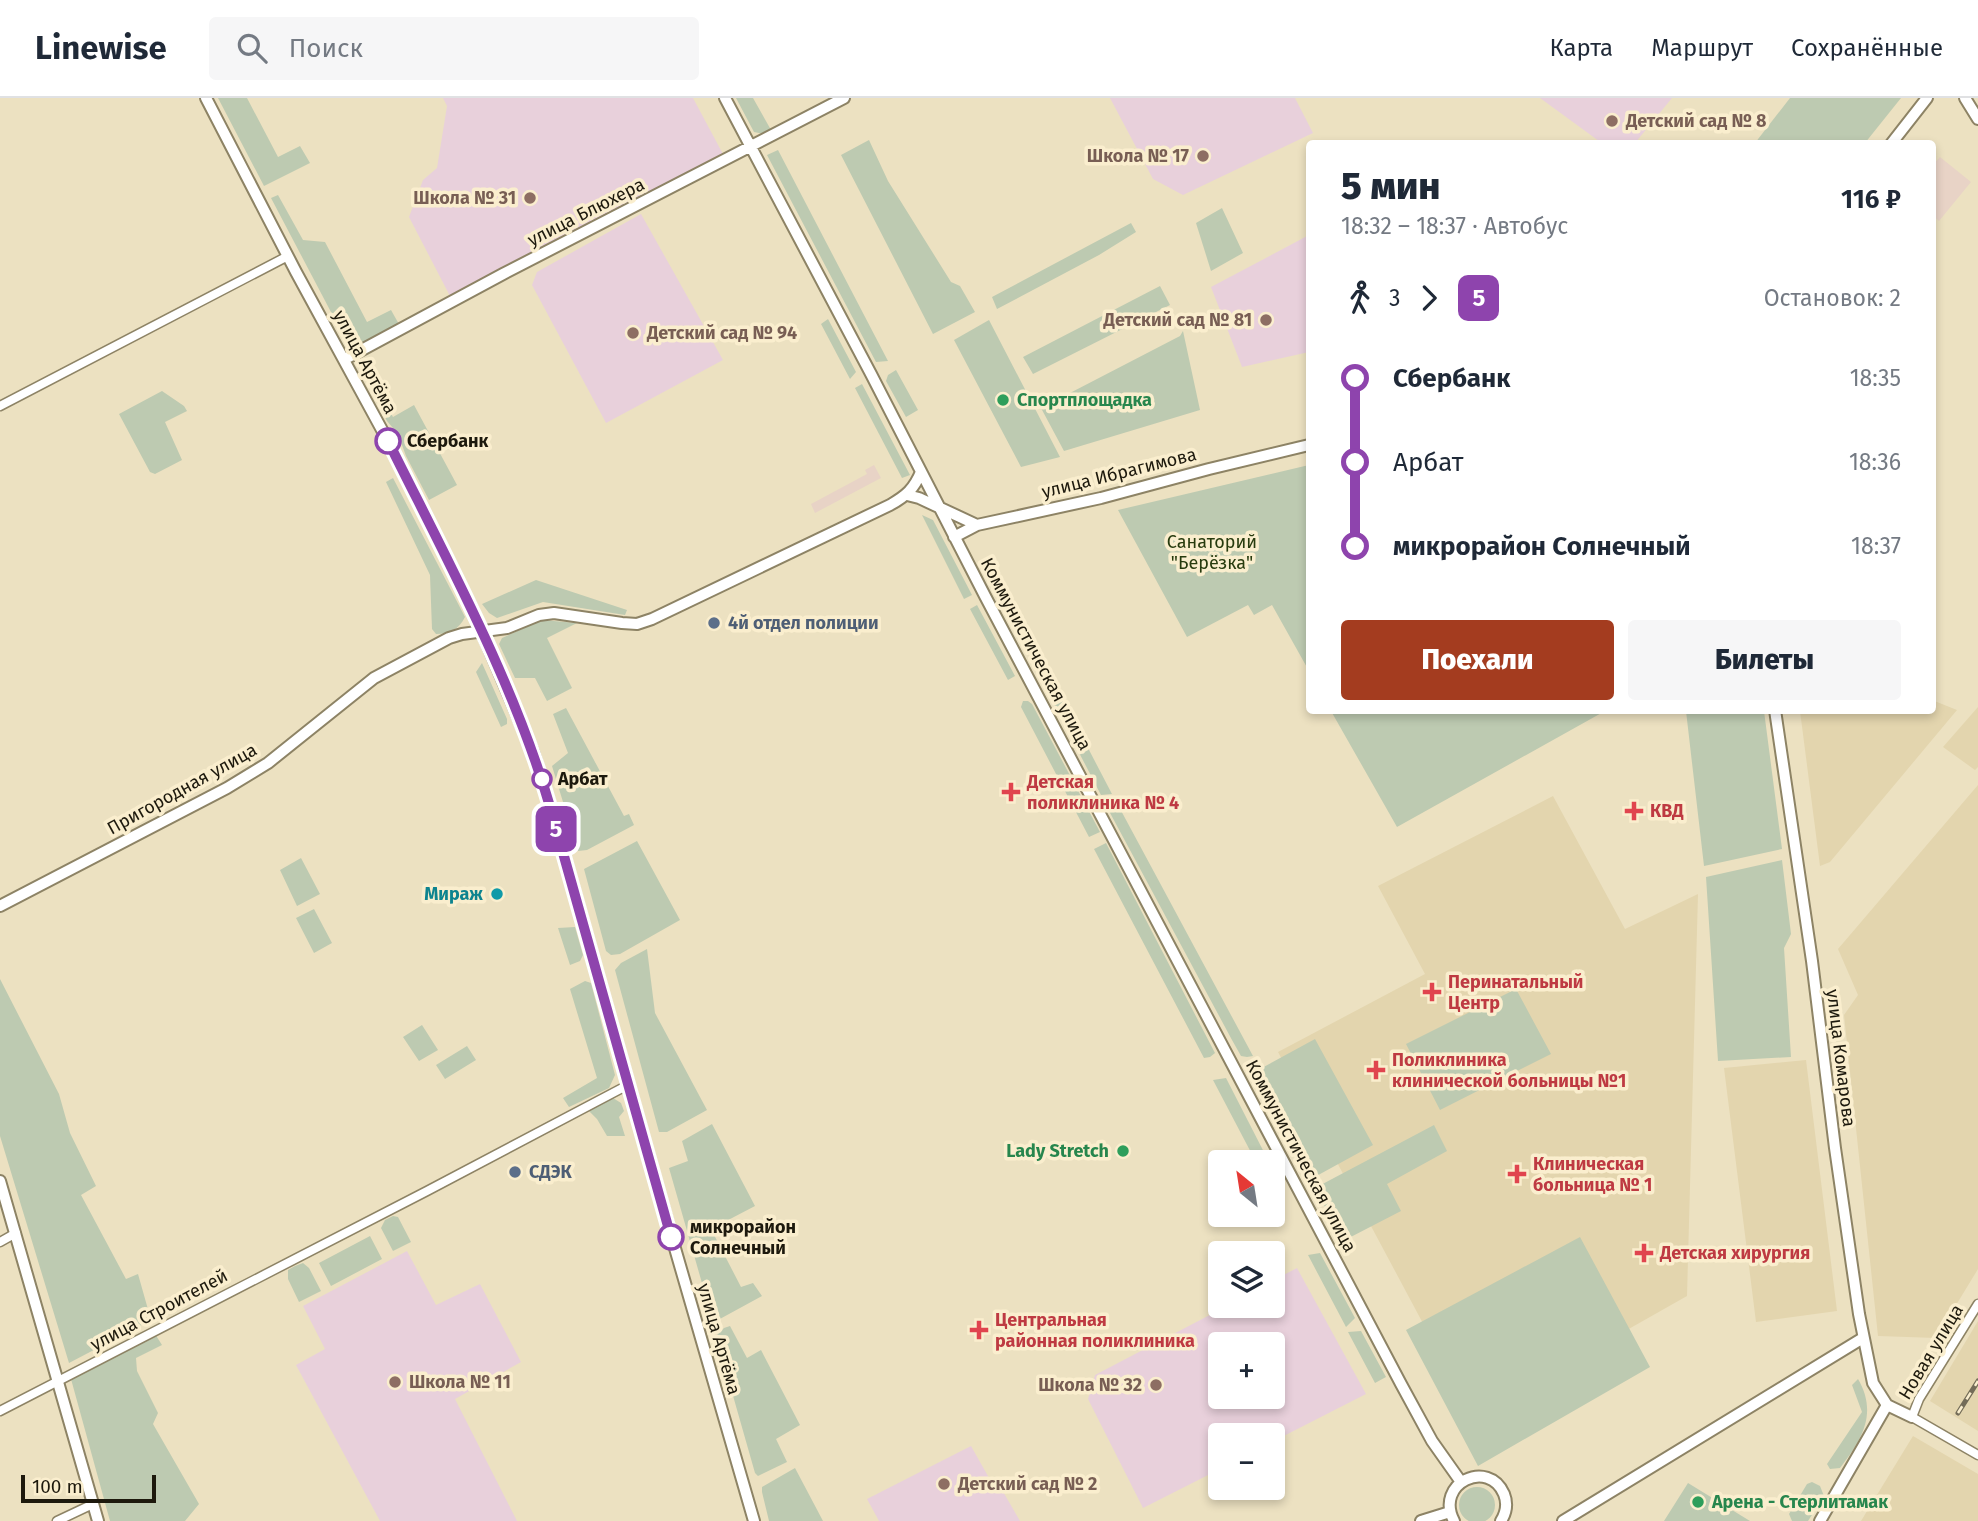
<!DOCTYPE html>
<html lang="ru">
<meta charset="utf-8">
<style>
body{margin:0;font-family:"Fira Sans",sans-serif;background:#f6f6f7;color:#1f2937;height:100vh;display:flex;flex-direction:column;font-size:26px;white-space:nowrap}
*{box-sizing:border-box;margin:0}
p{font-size:23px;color:#747a83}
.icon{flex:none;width:38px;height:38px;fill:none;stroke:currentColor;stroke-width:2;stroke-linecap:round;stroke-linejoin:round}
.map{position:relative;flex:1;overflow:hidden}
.side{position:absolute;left:1306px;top:42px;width:630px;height:574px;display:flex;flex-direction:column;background:#fff;border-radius:7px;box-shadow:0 4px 10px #0003}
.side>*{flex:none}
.badge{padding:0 14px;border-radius:10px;font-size:24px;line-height:46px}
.needle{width:46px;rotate:330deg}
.tools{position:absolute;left:1208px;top:1052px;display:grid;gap:14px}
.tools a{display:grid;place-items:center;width:77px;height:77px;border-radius:7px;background:#fff;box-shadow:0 4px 10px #0003;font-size:35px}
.scale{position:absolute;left:21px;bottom:18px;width:135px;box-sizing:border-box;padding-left:7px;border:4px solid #1d190d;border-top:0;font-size:19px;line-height:24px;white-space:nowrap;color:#1d190d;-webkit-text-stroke:5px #faeece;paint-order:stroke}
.map>.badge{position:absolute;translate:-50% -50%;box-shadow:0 0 0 4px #fff}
.legs{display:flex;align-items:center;gap:10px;height:77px;padding:0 35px;font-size:23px}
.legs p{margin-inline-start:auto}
.summary{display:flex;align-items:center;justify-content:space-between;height:119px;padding:0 35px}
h1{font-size:38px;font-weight:800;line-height:52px}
.primary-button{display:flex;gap:14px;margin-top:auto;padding:14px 35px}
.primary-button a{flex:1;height:80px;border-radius:7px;background:#a43c1f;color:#fff;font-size:28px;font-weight:800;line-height:80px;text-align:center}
.primary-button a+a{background:#f6f6f7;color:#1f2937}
ul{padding:0 35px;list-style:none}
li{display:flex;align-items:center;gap:24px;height:84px;font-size:26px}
li i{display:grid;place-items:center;width:10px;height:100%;margin:0 9px;background:currentColor}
li i::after{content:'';width:18px;height:18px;margin:-9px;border:5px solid;border-radius:50%;background:#fff}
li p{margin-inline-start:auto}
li:first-child i{background:linear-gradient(#0000 50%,currentColor 0)}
li:last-child i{background:linear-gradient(currentColor 50%,#0000 0)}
header{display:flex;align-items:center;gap:42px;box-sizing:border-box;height:98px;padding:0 35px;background:#fff;border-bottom:2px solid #e0e1e3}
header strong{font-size:33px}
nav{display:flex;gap:38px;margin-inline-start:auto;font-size:24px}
.search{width:490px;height:63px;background:#f6f6f7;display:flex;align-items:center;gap:18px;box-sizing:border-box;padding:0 24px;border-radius:7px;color:#747a83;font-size:26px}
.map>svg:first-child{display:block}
.commercial{fill:#e8d3c6}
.built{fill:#e3d5ae}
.education{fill:#e8d0db;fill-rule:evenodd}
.green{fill:#bdcab1}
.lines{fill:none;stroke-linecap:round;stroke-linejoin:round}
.street-casing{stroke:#8d8365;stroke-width:11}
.secondary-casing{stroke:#8d8365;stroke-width:14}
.street{stroke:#fff;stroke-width:8}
.secondary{stroke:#fff;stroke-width:10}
.rail-casing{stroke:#736c58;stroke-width:5}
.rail{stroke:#faeece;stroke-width:2.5;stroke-dasharray:8;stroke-linecap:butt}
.line-1-casing{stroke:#fff;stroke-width:16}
.line-1{stroke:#8e44ad;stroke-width:10}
.education-dot{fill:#8d6e63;stroke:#faeece;stroke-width:2.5}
.leisure-dot{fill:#2e9e5b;stroke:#faeece;stroke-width:2.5}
.stop-1-dot{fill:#fff;stroke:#8e44ad;stroke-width:3.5}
.service-dot{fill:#5c6f8a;stroke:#faeece;stroke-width:2.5}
.health-dot{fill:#e0444e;stroke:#faeece;stroke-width:2.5}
.culture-dot{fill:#0f9aa8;stroke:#faeece;stroke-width:2.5}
.labels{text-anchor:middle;stroke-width:7;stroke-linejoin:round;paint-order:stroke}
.education-label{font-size:18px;font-weight:bold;fill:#785e54;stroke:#faeece;text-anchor:start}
.street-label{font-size:18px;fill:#1d190d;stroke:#faeece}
.leisure-label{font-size:18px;font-weight:bold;fill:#27864d;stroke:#faeece;text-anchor:start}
.stop-label{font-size:18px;font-weight:bold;fill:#1d190d;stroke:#faeece;text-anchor:start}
.park-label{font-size:18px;fill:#273b0e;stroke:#faeece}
.service-label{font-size:18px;font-weight:bold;fill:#4e5e75;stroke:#faeece;text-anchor:start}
.health-label{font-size:18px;font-weight:bold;fill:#be3a42;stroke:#faeece;text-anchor:start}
.culture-label{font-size:18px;font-weight:bold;fill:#0d838f;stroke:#faeece;text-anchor:end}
</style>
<header>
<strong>Linewise</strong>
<div class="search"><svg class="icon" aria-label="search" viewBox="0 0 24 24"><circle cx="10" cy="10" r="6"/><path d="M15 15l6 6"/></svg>Поиск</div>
<nav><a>Карта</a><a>Маршрут</a><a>Сохранённые</a></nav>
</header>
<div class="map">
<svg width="1978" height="1423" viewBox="0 0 1978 1423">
<rect width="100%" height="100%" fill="#ece1c1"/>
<path class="commercial" d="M1940,59L1971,84L1939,123L1932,117V68Z
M874,367L881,380L815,415L811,406L867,376L865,372Z"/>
<path class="built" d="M1932,602L1957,612L1830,764L1820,768L1800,613L1932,612Z
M1978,609V669L1975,672L1943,649Z
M1978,687V1171L1936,1240L1878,1238L1844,917L1858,897L1838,851Z
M1553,698L1625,831L1698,796L1687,1198L1473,1319L1278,954L1425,876L1378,788Z
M1806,962L1837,1213L1756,1224L1724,970Z
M1978,1223V1333L1930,1303Z
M1913,1338L1978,1376V1423H1861Z"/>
<path class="education" d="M443,0H693L724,58L451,200L409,119L423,82L437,70L447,8Z
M1110,0H1295L1313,35L1183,97L1153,81Z
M1540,0H1672L1635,45L1603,46Z
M641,116L723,262L606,325L532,187L537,174Z
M1309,137V254L1242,269L1211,189Z
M407,1153L436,1207L480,1186L521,1264L455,1301L517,1423H380L296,1267L325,1251L303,1208Z
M1297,1170L1366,1296L1272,1344V1337H1220V1371L1143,1410L1088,1301L1095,1277L1227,1208H1272V1183ZM1220,1246H1272V1298H1220Z
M971,1348L993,1387L998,1385L1020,1423H879L867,1401Z"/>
<path class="green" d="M218,0H247L278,59L300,48L310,65L264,88Z
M736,0H753L771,32L764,36L754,34Z
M1790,0H1901L1865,45H1755Z
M869,42L888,83L951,184L960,188L975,214L933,236L841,57Z
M778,52L888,263L876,264L767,57Z
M278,97L303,142L325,144L367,224L391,212L400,228L352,254L271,100Z
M1222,110L1243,155L1211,173L1196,125Z
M1131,125L1136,134L1099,157L997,211L992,199Z
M1160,188L1170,207L1033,276L1023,259Z
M828,221L856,274L850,281L821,226Z
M989,222L1060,359L1021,369L954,242Z
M1183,233L1200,312L1064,353L1041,310L1180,238Z
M363,265L393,319L414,307L457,387L429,402L406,358L398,336L387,323L359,268Z
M896,272L918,312L906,319L886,283L888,277Z
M862,286L910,377L902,380L855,290Z
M162,293L184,308L187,313L165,324L182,362L155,376L150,374L119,316Z
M1309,367V573L1272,507L1254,517L1248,507L1187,539L1118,412Z
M393,380L465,519C459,531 450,536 436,536L432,531L430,477L386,384Z
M922,417L933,422L972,497L964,501Z
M536,482L627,512L625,517L543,504L497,520L489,515L482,506Z
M977,507L1015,578L1008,582L970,511Z
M542,522L577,525L547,540L572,590L547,603L535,580H515L499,546L502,540Z
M482,565L507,621V626L501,629L476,574Z
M1052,581L1112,696L1101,697L1044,587Z
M1023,603H1028L1032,606L1100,734L1089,739L1021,609Z
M566,610L624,718L629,716L634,727L587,752L578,753L552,668L568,655L553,616Z
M1331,613H1605L1397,729Z
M1686,613H1764L1782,751L1704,768Z
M1118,707L1253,958L1247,959L1241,958L1232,942L1109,713Z
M637,743L680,822L620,856L611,857L606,853L584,771Z
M1106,745L1215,955L1210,959L1204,960L1094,751Z
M301,760L320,796L297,808L280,772Z
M1782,762L1791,836L1784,850L1791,959L1718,963L1706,779Z
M314,811L332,845L314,855L296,820Z
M575,829L583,857L580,863L570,867L558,830Z
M647,851L655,915L707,1012L667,1034H659L615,872L621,865Z
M0,881L59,996L70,1035L96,1088L81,1097L126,1181L138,1176L151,1222L69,1265L0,1038Z
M585,883L591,885L615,977L609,990L569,1009L563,1000L597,980L570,891Z
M1516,891L1551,956L1440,1012L1406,946Z
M422,927L438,952L419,963L403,939Z
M1315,941L1373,1047L1311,1081L1256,977L1258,972Z
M467,948L476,962L445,981L436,967Z
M1226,980L1269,1064H1256L1213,982Z
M613,1000L621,1005L624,1013L619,1019L625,1038H607L597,1021L588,1012Z
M712,1026L755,1108L711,1131L741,1189L753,1185L762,1198L718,1222L712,1220L669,1070L688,1063L682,1043Z
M1434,1027L1447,1053L1387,1086L1401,1113L1343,1143L1315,1090Z
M393,1118L398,1119L411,1144L393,1153L381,1130L385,1122Z
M370,1138L382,1161L331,1188L319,1165Z
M1580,1139L1650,1269L1478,1368L1406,1232Z
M1320,1155L1355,1220L1346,1229L1308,1157Z
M303,1165L309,1170L321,1193L299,1204L288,1181V1172L295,1168Z
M730,1228L747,1260L761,1252L800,1327L776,1341L787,1364L758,1378L755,1375L716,1238L724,1230Z
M1361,1233L1386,1279L1375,1285L1348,1234Z
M155,1236L162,1247L136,1260L137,1273L158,1315L153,1326L199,1406L185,1423H110L71,1281Z
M1858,1281C1878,1315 1862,1342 1840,1370L1830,1371L1827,1366L1862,1314L1852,1287Z
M795,1370L823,1423H769L762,1394V1389Z
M1812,1384L1820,1388L1824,1398L1808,1423H1792L1789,1416L1807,1386Z
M1688,1385L1750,1423H1664Z
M1459 1407a18 18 0 1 1 36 0a18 18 0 1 1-36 0Z"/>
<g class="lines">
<defs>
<path id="street" d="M0,308L288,158
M0,1144L16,1135
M1978,1206L1919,1301L1912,1319L1978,1357
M0,1313L427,1093L628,987
M57,1423L93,1406"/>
<path id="secondary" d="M206,0L296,174L388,343L473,513L533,654L550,707L659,1095L754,1423
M725,0L871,276L985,498L1401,1286L1432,1343L1461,1384
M1965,0L1978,21
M1891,46L1927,0
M345,261L503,176L844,0
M907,397L919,400L977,427
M954,439L977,427L1101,400L1209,371L1309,347
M1775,612L1812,863L1835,1050L1859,1216L1873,1285L1887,1307
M0,808L227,690L268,665L374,580L449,540L462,536L507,530L539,517L554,515L622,525L637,526L652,521L890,407C906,398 914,391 921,374
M0,1083L98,1423
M1887,1307L1912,1319
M1421,1423L1450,1414
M1454,1423C1434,1385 1489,1360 1504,1396C1508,1406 1506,1415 1501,1423
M1563,1423L1863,1240
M1820,1423L1887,1307"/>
</defs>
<use href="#street" class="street-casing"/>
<use href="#secondary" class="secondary-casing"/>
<use href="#street" class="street"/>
<use href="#secondary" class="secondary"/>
<defs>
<path id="rail" d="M1958,1315L1978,1283"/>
</defs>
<use href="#rail" class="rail-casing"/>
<use href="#rail" class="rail"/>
</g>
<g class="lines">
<defs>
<path id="line-1" d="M388,343C447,462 514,584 551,712L671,1139"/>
</defs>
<use href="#line-1" class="line-1-casing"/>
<use href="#line-1" class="line-1"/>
</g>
<g class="education-dot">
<circle cx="1612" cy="23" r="7"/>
<circle cx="1203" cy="58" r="7"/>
<circle cx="530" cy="100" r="7"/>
<circle cx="1266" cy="222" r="7"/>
<circle cx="633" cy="235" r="7"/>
<circle cx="395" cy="1284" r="7"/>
<circle cx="1156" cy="1287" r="7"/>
<circle cx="944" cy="1386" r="7"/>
</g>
<g class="leisure-dot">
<circle cx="1003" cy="302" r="7"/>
<circle cx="1123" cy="1053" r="7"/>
<circle cx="1698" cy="1404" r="7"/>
</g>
<g class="stop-1-dot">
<circle cx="388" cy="343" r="12"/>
<circle cx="542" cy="681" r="9"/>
<circle cx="671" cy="1139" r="12"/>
</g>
<g class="service-dot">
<circle cx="714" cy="525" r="7"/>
<circle cx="515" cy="1074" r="7"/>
</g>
<g class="health-dot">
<path d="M1007.5 683.5h7v7h7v7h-7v7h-7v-7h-7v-7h7z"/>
<path d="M1630.5 702.5h7v7h7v7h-7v7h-7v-7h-7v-7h7z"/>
<path d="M1428.5 883.5h7v7h7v7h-7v7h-7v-7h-7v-7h7z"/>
<path d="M1372.5 961.5h7v7h7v7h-7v7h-7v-7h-7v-7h7z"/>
<path d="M1513.5 1065.5h7v7h7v7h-7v7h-7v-7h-7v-7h7z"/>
<path d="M1640.5 1144.5h7v7h7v7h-7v7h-7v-7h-7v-7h7z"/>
<path d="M975.5 1221.5h7v7h7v7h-7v7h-7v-7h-7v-7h7z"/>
</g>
<circle class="culture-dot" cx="497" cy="796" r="7"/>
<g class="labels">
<g class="education-label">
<text x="1626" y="29">Детский сад № 8</text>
<text x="1189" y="64" text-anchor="end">Школа № 17</text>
<text x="516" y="106" text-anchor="end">Школа № 31</text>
<text x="1252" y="228" text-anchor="end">Детский сад № 81</text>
<text x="647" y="241">Детский сад № 94</text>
<text x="409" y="1290">Школа № 11</text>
<text x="1142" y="1293" text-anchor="end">Школа № 32</text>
<text x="958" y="1392">Детский сад № 2</text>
</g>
<g class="street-label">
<text transform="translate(586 114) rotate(-27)" y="6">улица Блюхера</text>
<text transform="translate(365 264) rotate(62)" y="6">улица Артёма</text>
<text transform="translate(1119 375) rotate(-14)" y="6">улица Ибрагимова</text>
<text transform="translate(1036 556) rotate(62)" y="6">Коммунистическая улица</text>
<text transform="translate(182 691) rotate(-29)" y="6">Пригородная улица</text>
<text transform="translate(1841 960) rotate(83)" y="6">улица Комарова</text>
<text transform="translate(1301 1058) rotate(62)" y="6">Коммунистическая улица</text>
<text transform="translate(159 1212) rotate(-28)" y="6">улица Строителей</text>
<text transform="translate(719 1241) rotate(74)" y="6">улица Артёма</text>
<text transform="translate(1931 1254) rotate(-59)" y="6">Новая улица</text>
</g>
<g class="leisure-label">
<text x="1017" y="308">Спортплощадка</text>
<text x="1109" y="1059" text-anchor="end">Lady Stretch</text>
<text x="1712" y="1410">Арена - Стерлитамак</text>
</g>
<g class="stop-label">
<text x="407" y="349">Сбербанк</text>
<text x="558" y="687">Арбат</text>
<text x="690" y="1135">микрорайон<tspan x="690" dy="21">Солнечный</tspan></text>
</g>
<g class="park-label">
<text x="1212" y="450">Санаторий<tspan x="1212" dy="21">"Берёзка"</tspan></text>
</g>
<g class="service-label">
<text x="728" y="531">4й отдел полиции</text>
<text x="529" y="1080">СДЭК</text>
</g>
<g class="health-label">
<text x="1027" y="690">Детская<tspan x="1027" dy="21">поликлиника № 4</tspan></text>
<text x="1650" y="719">КВД</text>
<text x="1448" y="890">Перинатальный<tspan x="1448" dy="21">Центр</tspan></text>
<text x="1392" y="968">Поликлиника<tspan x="1392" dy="21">клинической больницы №1</tspan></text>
<text x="1533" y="1072">Клиническая<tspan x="1533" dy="21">больница № 1</tspan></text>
<text x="1660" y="1161">Детская хирургия</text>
<text x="995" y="1228">Центральная<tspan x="995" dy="21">районная поликлиника</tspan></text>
</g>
<g class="culture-label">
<text x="483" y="802">Мираж</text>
</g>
</g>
</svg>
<div class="tools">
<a><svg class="needle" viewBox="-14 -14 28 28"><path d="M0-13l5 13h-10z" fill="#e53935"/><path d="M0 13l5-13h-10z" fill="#747a83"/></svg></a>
<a><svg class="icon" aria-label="layers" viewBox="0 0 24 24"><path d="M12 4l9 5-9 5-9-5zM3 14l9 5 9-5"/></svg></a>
<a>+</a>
<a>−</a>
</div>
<div class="scale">100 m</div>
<b class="badge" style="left:556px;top:731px;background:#8e44ad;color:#fff">5</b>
<section class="side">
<div class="summary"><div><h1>5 мин</h1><p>18:32 – 18:37 · Автобус</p></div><b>116 ₽</b></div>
<div class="legs"><svg class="icon" aria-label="walk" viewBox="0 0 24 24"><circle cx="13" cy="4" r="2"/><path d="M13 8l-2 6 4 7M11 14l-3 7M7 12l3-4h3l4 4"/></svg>3<svg class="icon" aria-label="forward" viewBox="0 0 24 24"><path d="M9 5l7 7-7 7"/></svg><b class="badge" style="background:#8e44ad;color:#fff">5</b><p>Остановок: 2</p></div>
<ul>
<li><i style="color:#8e44ad"></i><b>Сбербанк</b><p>18:35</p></li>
<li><i style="color:#8e44ad"></i><span>Арбат</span><p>18:36</p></li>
<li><i style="color:#8e44ad"></i><b>микрорайон Солнечный</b><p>18:37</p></li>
</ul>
<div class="primary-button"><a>Поехали</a><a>Билеты</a></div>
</section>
</div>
